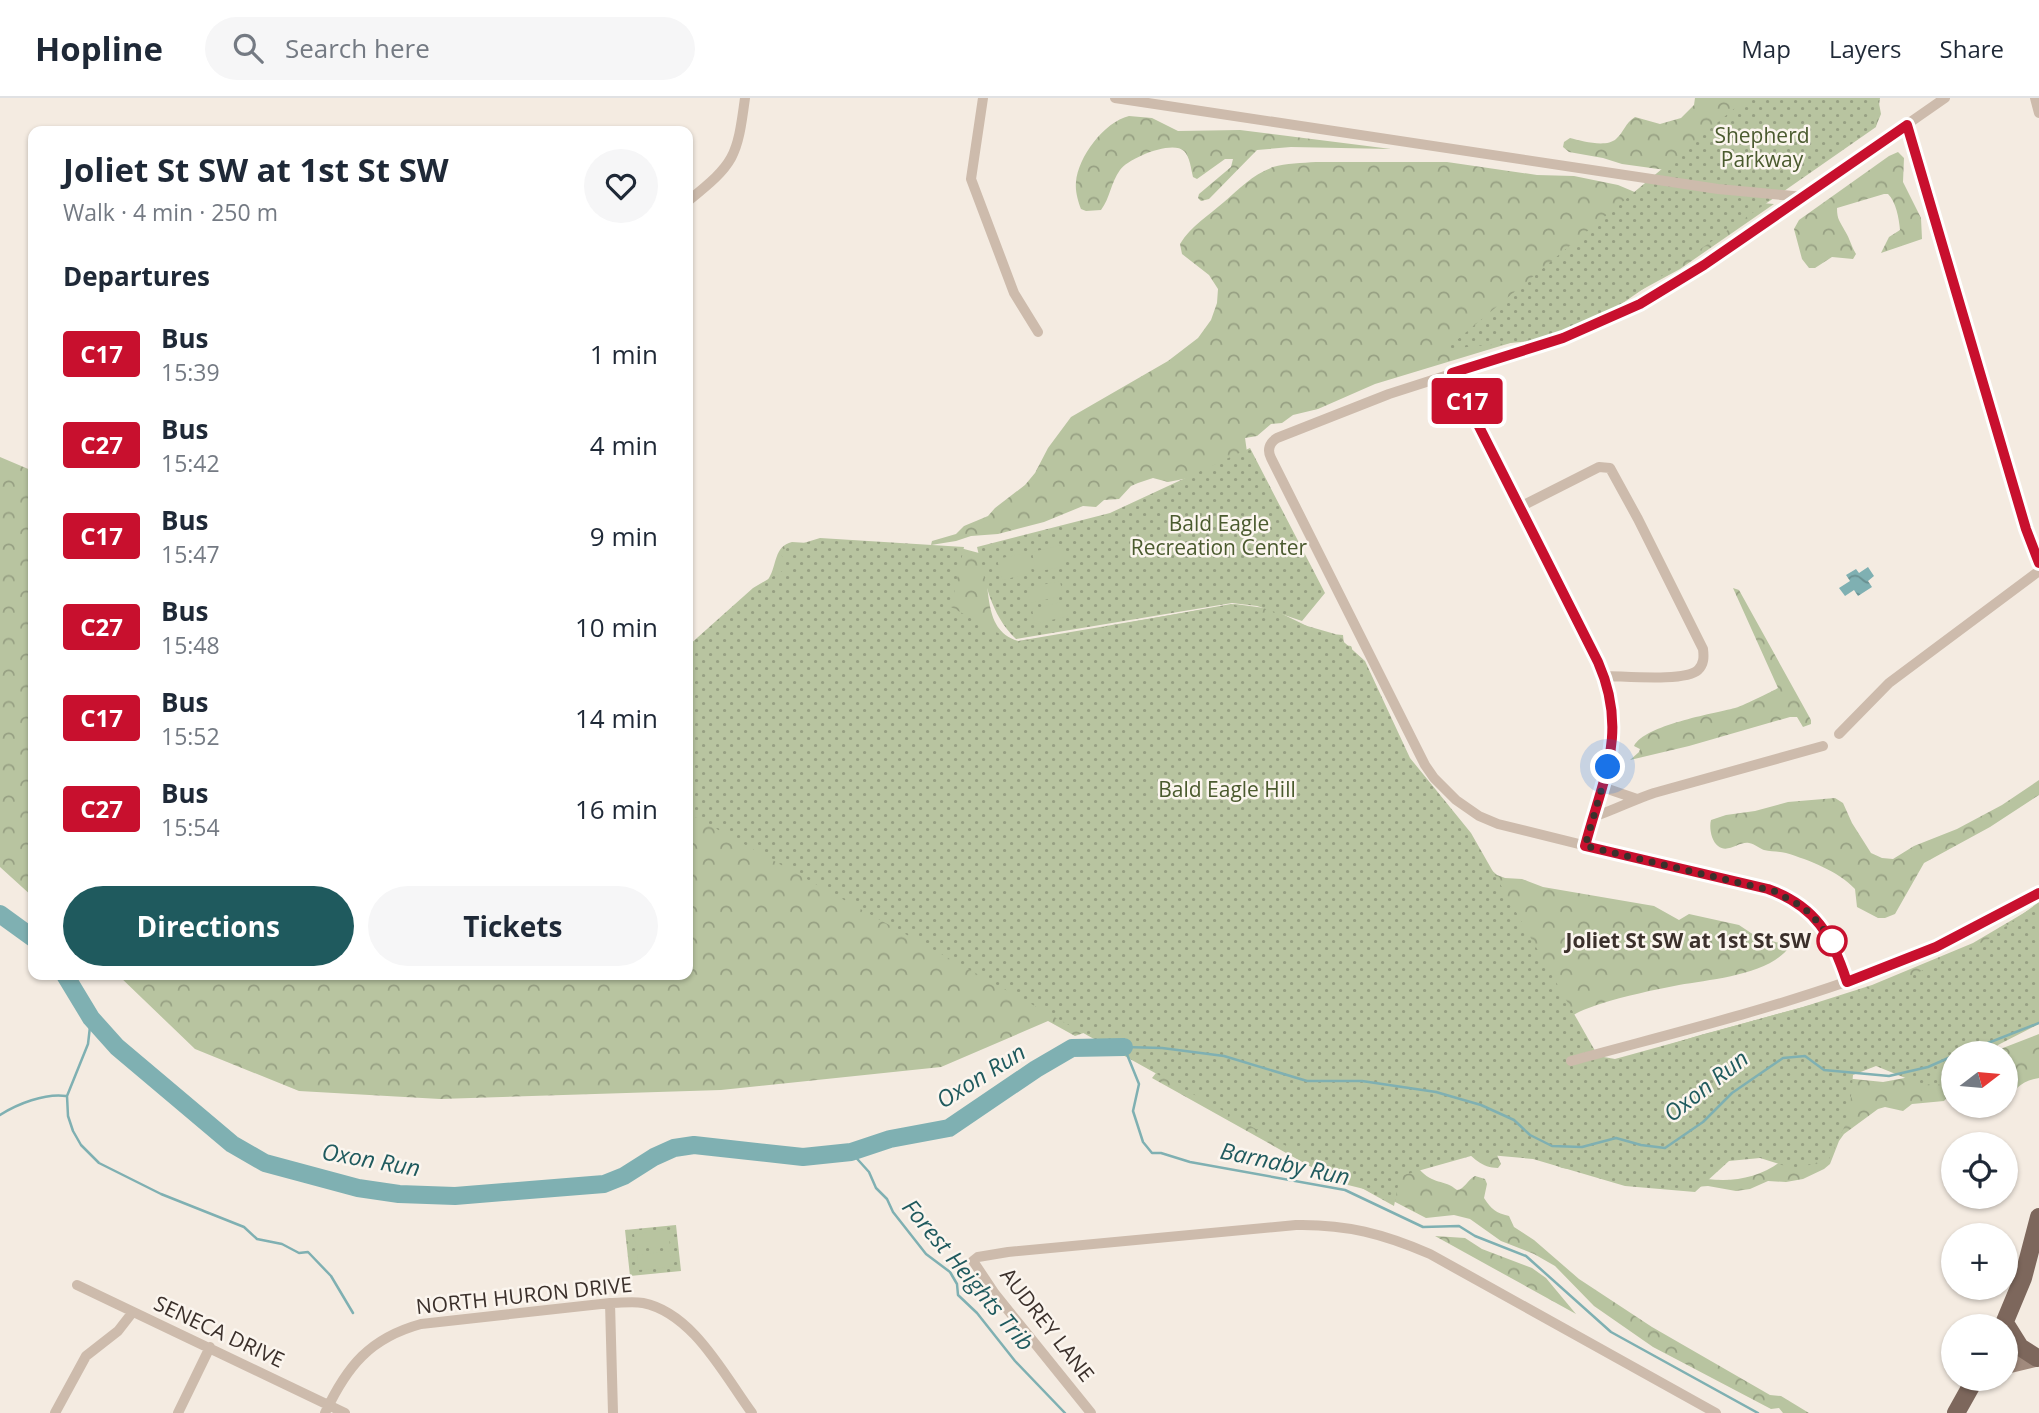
<!DOCTYPE html>
<meta charset="utf-8">
<style>
body{margin:0;font-family:"Open Sans",sans-serif;background:#f6f6f7;color:#1f2937;height:100vh;display:flex;flex-direction:column;font-size:26px;white-space:nowrap}
*{box-sizing:border-box;margin:0}
p{font-size:23px;color:#747a83}
.icon{flex:none;width:38px;height:38px;fill:none;stroke:currentColor;stroke-width:2;stroke-linecap:round;stroke-linejoin:round}
.map{position:relative;flex:1;overflow:hidden}
.panel{position:absolute;left:28px;top:28px;width:665px;height:854px;display:flex;flex-direction:column;background:#fff;border-radius:14px;box-shadow:0 2px 5px #0004}
.panel>*{flex:none}
.badge{padding:0 14px;border-radius:5px;font-size:24px;line-height:46px}
.needle{width:46px;rotate:74deg}
.tools{position:absolute;left:1941px;top:943px;display:grid;gap:14px}
.tools a{display:grid;place-items:center;width:77px;height:77px;border-radius:50%;background:#fff;box-shadow:0 2px 5px #0004;font-size:35px}
.you{position:absolute;width:35px;height:35px;margin:-18px;border:5px solid #fff;border-radius:50%;background:#1a73e8;box-shadow:0 0 0 10px #1a73e833}
.map>.badge{position:absolute;translate:-50% -50%;box-shadow:0 0 0 4px #fff}
h2{padding:0 35px;font-size:26px;line-height:63px}
.round{display:grid;place-items:center;flex:none;width:74px;height:74px;border-radius:37px;background:#f6f6f7}
.headline{display:flex;align-items:center;justify-content:space-between;height:119px;padding:0 35px}
h1{font-size:33px;font-weight:700;line-height:52px}
.button{display:flex;gap:14px;margin-top:auto;padding:14px 35px}
.button a{flex:1;height:80px;border-radius:42px;background:#1f5a5e;color:#fff;font-size:28px;font-weight:700;line-height:80px;text-align:center}
.button a+a{background:#f6f6f7;color:#1f2937}
ul{padding:0;list-style:none}
li{display:flex;align-items:center;gap:21px;height:91px;padding:0 35px}
li div{flex:1}
li b{display:block;font-size:26px}
li em{font-style:normal}
li .badge{min-width:77px;font-weight:700;text-align:center}
header{display:flex;align-items:center;gap:42px;box-sizing:border-box;height:98px;padding:0 35px;background:#fff;border-bottom:2px solid #e0e1e3}
header strong{font-size:33px}
nav{display:flex;gap:38px;margin-inline-start:auto;font-size:24px}
.search{width:490px;height:63px;background:#f6f6f7;display:flex;align-items:center;gap:18px;box-sizing:border-box;padding:0 24px;border-radius:38px;color:#747a83;font-size:26px}
.map>svg:first-child{display:block}
.forest{fill:url(#forest-crowns)}
.park{fill:url(#park-dots)}
.pitch{fill:#b8c4a0}
.water{fill:url(#water-waves)}
.lines{fill:none;stroke-linecap:round;stroke-linejoin:round}
.stream{stroke:#7fb0b2;stroke-width:2.5}
.river{stroke:#7fb0b2;stroke-width:18}
.street{stroke:#cdbbac;stroke-width:10}
.secondary{stroke:#a18a7d;stroke-width:16}
.primary{stroke:#7d675c;stroke-width:18}
.line-casing{stroke:#fff;stroke-width:16}
.line{stroke:#c8102e;stroke-width:10}
.walk{stroke:#3b302b;stroke-width:7;stroke-dasharray:0 12.6}
.stop-dot{fill:#fff;stroke:#c8102e;stroke-width:3.5}
.labels{text-anchor:middle;stroke-width:5;stroke-linejoin:round;paint-order:stroke}
.park-label{font-size:21px;fill:#4a5a2e;stroke:#fbf5ee}
.stop-label{font-size:21px;font-weight:bold;fill:#3b302b;stroke:#fbf5ee;text-anchor:end}
.street-label{font-size:21px;fill:#3b302b;stroke:#fbf5ee}
.water-label{font-size:23px;font-style:italic;fill:#1f5a5e;stroke:#fbf5ee}
</style>
<header>
<strong>Hopline</strong>
<div class="search"><svg class="icon" aria-label="search" viewBox="0 0 24 24"><circle cx="10" cy="10" r="6"/><path d="M15 15l6 6"/></svg>Search here</div>
<nav><a>Map</a><a>Layers</a><a>Share</a></nav>
</header>
<div class="map">
<svg width="2039" height="1315" viewBox="0 0 2039 1315">
<defs>
<pattern id="forest-crowns" width="20" height="18" patternUnits="userSpaceOnUse" patternTransform="scale(1.75)"><rect width="20" height="18" fill="#b8c4a0"/><path d="M2 6a3 3 0 1 1 6 0M12 15a3 3 0 1 1 6 0" fill="none" stroke="#97a083"/></pattern>
<pattern id="park-dots" width="8" height="8" patternUnits="userSpaceOnUse" patternTransform="scale(1.75)"><rect width="8" height="8" fill="#b8c4a0"/><path d="M2 2h.1M6 6h.1" fill="none" stroke="#97a083" stroke-width="1.8" stroke-linecap="round"/></pattern>
<pattern id="water-waves" width="16" height="10" patternUnits="userSpaceOnUse" patternTransform="scale(1.75)"><rect width="16" height="10" fill="#7fb0b2"/><path d="M0 5q4-4 8 0t8 0" fill="none" stroke="#699091"/></pattern>
</defs>
<rect width="100%" height="100%" fill="#f4ebe1"/>
<path class="forest" d="M1695,0H1878L1881,16L1876,28L1702,77L1622,66L1603,60L1569,54L1563,49L1564,44L1570,40C1582,43 1606,50 1616,41C1624,34 1625,25 1635,19L1660,26L1681,20L1694,7Z
M1129,18L1152,20L1178,33L1240,32L1391,51L1291,49L1257,52L1209,101L1201,103L1198,100L1199,96L1231,69L1233,61H1225L1197,81L1193,79C1191,71 1190,59 1184,53C1172,42 1129,60 1120,72C1111,84 1110,100 1101,112L1086,113L1081,111C1078,103 1075,93 1076,84C1078,59 1104,24 1129,18Z
M1898,54L1904,60L1903,84L1921,120L1922,141L1881,155L1889,139L1900,132C1899,120 1896,104 1888,96H1884L1837,110C1837,122 1840,123 1845,133C1850,141 1851,148 1856,156L1853,161L1832,159L1815,170H1809L1802,161L1794,131L1799,122L1889,58Z
M1316,64H1447L1537,77L1574,78L1618,87L1637,95L1774,106L1680,171L1623,202L1517,243L1375,286L1318,311L1293,317L1282,325L1271,326L1257,338L1245,340L1247,354L1194,379L1168,384L1153,380L1138,385L1131,388L1119,401L1104,402L1096,409L1083,408L1044,424L998,436L971,438L956,443L931,447L932,443L956,436L964,428L988,418L995,410L1025,387L1035,375L1048,350L1071,319L1168,263L1198,240L1211,222L1217,205L1218,191L1209,177L1182,156L1180,146C1191,128 1208,118 1224,104C1240,90 1252,77 1273,69C1286,65 1302,65 1316,64Z
M0,359L33,373V799L0,769Z
M792,444L840,447L875,453L917,450L964,451L979,455C994,483 979,531 1018,543L1235,506L1272,511L1307,528L1311,536L1309,551L1319,563L1331,556L1326,547V543L1331,536L1343,537L1344,547L1351,548L1352,550L1349,580L1352,595L1365,605L1376,620L1381,648L1385,649L1399,641L1408,671L1458,723L1464,744L1461,761L1477,763L1488,769L1497,777L1505,780L1522,781L1543,789L1654,808L1679,822L1689,816L1739,827L1757,839L1790,848C1770,877 1712,881 1679,887C1653,892 1625,898 1600,906C1585,911 1567,917 1558,931L1574,976L1697,938L1803,909L1872,887L1973,845L2039,806V905L2025,907L1995,924L1909,958H1906L1902,945C1890,948 1887,961 1872,953L1868,945C1837,938 1769,953 1756,986C1757,1002 1769,1016 1766,1032C1762,1056 1731,1067 1710,1056C1704,1053 1700,1046 1695,1042C1681,1031 1663,1022 1646,1022C1635,1021 1630,1027 1621,1030C1599,1038 1569,1038 1549,1024C1541,1019 1539,1010 1535,1002L1516,997L1507,1001L1486,990L1402,974L1357,970L1336,965L1271,957L1130,929L1092,932L1075,938L1048,923L941,969L721,992L440,1001L299,993L195,951L118,877H688V549C708,535 756,500 769,480C777,467 774,448 792,444Z
M1733,490L1739,492L1811,622V626L1803,629L1797,619H1790L1689,648L1630,662L1639,654L1640,651L1634,648C1645,627 1712,616 1735,610C1738,610 1775,592 1778,590Z
M2039,682V697L1990,729L1924,765L1895,816L1885,820H1878L1857,809L1855,791C1838,773 1809,762 1786,755C1779,753 1771,754 1764,752C1759,750 1755,746 1749,745C1739,743 1728,756 1718,748C1711,743 1709,729 1711,722L1726,717L1755,713L1788,704L1835,700L1843,705L1852,725L1871,755L1882,760L1893,761L1914,748L1957,731L2002,707Z
M2039,936V980C2021,983 2014,991 2006,1006V956L1990,955Z
M1953,971V992L1944,1003L1912,1006L1903,1013L1885,1009L1878,1011L1844,1036L1839,1043L1830,1066L1824,1071L1803,1081L1786,1084L1768,1083L1750,1091L1736,1093L1708,1088L1695,1089L1562,1070L1536,1059L1497,1057L1501,1066L1498,1070C1482,1070 1472,1059 1462,1049L1419,1071C1433,1087 1444,1081 1457,1092C1464,1092 1468,1081 1475,1078L1485,1081L1487,1086L1484,1100C1491,1111 1496,1115 1509,1118L1514,1129L1534,1142L1579,1181L1652,1229L1770,1297L1781,1298L1809,1315H1783L1779,1310L1771,1311L1653,1249L1594,1208L1555,1168L1534,1156L1501,1143L1470,1121L1454,1117L1426,1120L1376,1094L1340,1085L1152,980L1156,975L1707,1081C1734,1084 1758,1080 1780,1064L1844,980L1883,984Z
M1435,1138L1465,1140L1482,1151L1532,1170L1546,1180L1576,1216Z"/>
<path class="park" d="M1747,0H1880L1876,29L1574,239L1446,251Z
M1250,350L1325,495L1302,523L1257,508L1232,505L1016,541C990,516 985,483 977,449L1110,415Z
M820,440L964,449L951,509L1016,545L1231,506L1335,536L1365,563L1410,660L1471,735L1598,958L1615,961L1904,881L1987,842L2039,804V926L1998,947L1990,955L1953,956V987L1920,986L1876,968L1853,977L1849,1019L1829,1061L1795,1071L1760,1060L1729,1063L1695,1094L1625,1088L1533,1061L1478,1056L1400,1078L1394,1108L688,715V548L753,490L784,472L781,452Z
M676,1127L681,1173L630,1178L625,1132Z"/>
<path class="pitch" d="M1062,447L1066,468L1036,474L1032,454Z
M1027,455L1032,475L1002,482L997,461Z
M1060,483L1063,498L1030,505L1027,490Z
M1065,503L1068,518L1035,526L1032,511Z
M668,1132L670,1148L636,1151L634,1136Z
M670,1153L672,1169L639,1172L637,1157Z"/>
<path class="water" d="M1868,469L1874,478L1868,483L1872,489L1858,498L1854,492L1845,498L1839,490L1850,483L1846,477L1856,471L1859,475Z"/>
<g class="lines">
<path class="stream" d="M91,920L88,946L67,998L68,1018L73,1033L81,1047L99,1065L161,1096L244,1129L257,1141L282,1146L299,1155L308,1154L331,1178L353,1215
M1960,956L2039,925
M0,1017C17,1006 45,995 66,998
M851,1054L869,1074L876,1090L887,1101L893,1114L926,1156L950,1174L957,1186L958,1197L977,1215L1015,1263L1065,1315
M1758,1315L1611,1234L1526,1158L1475,1138L1459,1128L1423,1129L1345,1092L1190,1064L1161,1055H1152L1143,1044L1133,1013L1139,986L1124,949L1162,950L1224,958L1307,983H1362L1436,994L1481,1007L1514,1022L1530,1037L1552,1048L1582,1049L1616,1040L1641,1047L1665,1050L1703,1024L1732,995L1783,960L1805,958L1824,972L1889,978L1928,969L1953,958"/>
<path class="river" d="M0,816L33,840
M65,877L91,920L117,949L232,1046L265,1065L358,1090L399,1096L455,1098L604,1086L624,1078L654,1059L674,1050L694,1047L803,1059L851,1054L890,1041L949,1030L1036,971L1072,950L1124,949"/>
<path class="street" d="M983,0L971,81L1014,195L1038,234
M1115,0L1718,91L1803,99
M2035,0L2039,15
M1907,27L2026,431L2039,465
M688,103C735,65 737,60 745,0
M1453,275L1598,564C1629,631 1603,682 1585,748
M1520,409L1599,369L1610,370L1638,421L1703,551C1704,559 1704,566 1698,572C1685,584 1624,578 1604,578
M1839,636L1889,585L2039,473
M1602,689L1637,701
M1593,719C1614,712 1633,702 1654,695L1823,648
M1847,884C1834,846 1819,814 1780,796L1498,726L1479,718L1456,702L1434,680L1425,667L1271,360C1267,352 1269,345 1277,340L1389,296L1563,240L1628,212L1695,174L1945,0
M1571,963C1731,919 1896,883 2039,795
M77,1187L345,1315
M610,1205L613,1315
M55,1315L86,1258L118,1233L132,1215
M178,1315L210,1249
M325,1315C347,1268 370,1240 421,1226L610,1205C621,1205 633,1203 643,1205C693,1215 724,1277 752,1315
M1091,1315L995,1196L973,1163L978,1159L1008,1154L1296,1127C1346,1126 1384,1136 1430,1156L1716,1315"/>
<path class="secondary" d="M2006,1268L2039,1260"/>
<path class="primary" d="M2005,1225L2020,1249L2037,1260
M2003,1228L2023,1180L2039,1119
M1956,1315L1975,1281"/>
</g>
<g class="lines">
<defs>
<path id="line" d="M2039,465L2026,431L1907,27L1704,167L1640,206L1563,240L1452,275L1598,564C1629,634 1603,680 1585,748L1768,791C1816,808 1832,838 1847,884L1936,849L2039,795"/>
</defs>
<use href="#line" class="line-casing"/>
<use href="#line" class="line"/>
<path class="walk" d="M1608,669L1585,748L1774,793L1803,809L1818,824L1832,843"/>
</g>
<circle class="stop-dot" cx="1832" cy="843" r="14"/>
<g class="labels">
<g class="park-label">
<text x="1762" y="45">Shepherd<tspan x="1762" dy="24">Parkway</tspan></text>
<text x="1219" y="433">Bald Eagle<tspan x="1219" dy="24">Recreation Center</tspan></text>
<text x="1227" y="699">Bald Eagle Hill</text>
</g>
<g class="stop-label">
<text x="1811" y="850">Joliet St SW at 1st St SW</text>
</g>
<g class="street-label">
<text transform="translate(524 1198) rotate(-6)" y="7">NORTH HURON DRIVE</text>
<text transform="translate(1047 1227) rotate(52)" y="7">AUDREY LANE</text>
<text transform="translate(219 1234) rotate(25)" y="7">SENECA DRIVE</text>
</g>
<g class="water-label">
<text transform="translate(981 978) rotate(-32)" y="8">Oxon Run</text>
<text transform="translate(1706 988) rotate(-38)" y="8">Oxon Run</text>
<text transform="translate(371 1062) rotate(10)" y="8">Oxon Run</text>
<text transform="translate(1285 1066) rotate(12)" y="8">Barnaby Run</text>
<text transform="translate(968 1177) rotate(50)" y="8">Forest Heights Trib</text>
</g>
</g>
</svg>
<div class="tools">
<a><svg class="needle" viewBox="-14 -14 28 28"><path d="M0-13l5 13h-10z" fill="#e53935"/><path d="M0 13l5-13h-10z" fill="#747a83"/></svg></a>
<a><svg class="icon" aria-label="locate" viewBox="0 0 24 24"><circle cx="12" cy="12" r="6"/><path d="M12 2v4M12 18v4M2 12h4M18 12h4"/></svg></a>
<a>+</a>
<a>−</a>
</div>
<div class="you" style="left:1608px;top:669px"></div>
<b class="badge" style="left:1467px;top:303px;background:#c8102e;color:#fff">C17</b>
<section class="panel">
<div class="headline"><div><h1>Joliet St SW at 1st St SW</h1><p>Walk · 4 min · 250 m</p></div><a class="round"><svg class="icon" aria-label="heart" viewBox="0 0 24 24"><path d="M12 20l-8-8c-3-5 5-10 8-4 3-6 11-1 8 4z"/></svg></a></div>
<h2>Departures</h2>
<ul>
<li><span class="badge" style="background:#c8102e;color:#fff">C17</span><div><b>Bus</b><p>15:39</p></div><em>1 min</em></li>
<li><span class="badge" style="background:#c8102e;color:#fff">C27</span><div><b>Bus</b><p>15:42</p></div><em>4 min</em></li>
<li><span class="badge" style="background:#c8102e;color:#fff">C17</span><div><b>Bus</b><p>15:47</p></div><em>9 min</em></li>
<li><span class="badge" style="background:#c8102e;color:#fff">C27</span><div><b>Bus</b><p>15:48</p></div><em>10 min</em></li>
<li><span class="badge" style="background:#c8102e;color:#fff">C17</span><div><b>Bus</b><p>15:52</p></div><em>14 min</em></li>
<li><span class="badge" style="background:#c8102e;color:#fff">C27</span><div><b>Bus</b><p>15:54</p></div><em>16 min</em></li>
</ul>
<div class="button"><a>Directions</a><a>Tickets</a></div>
</section>
</div>
